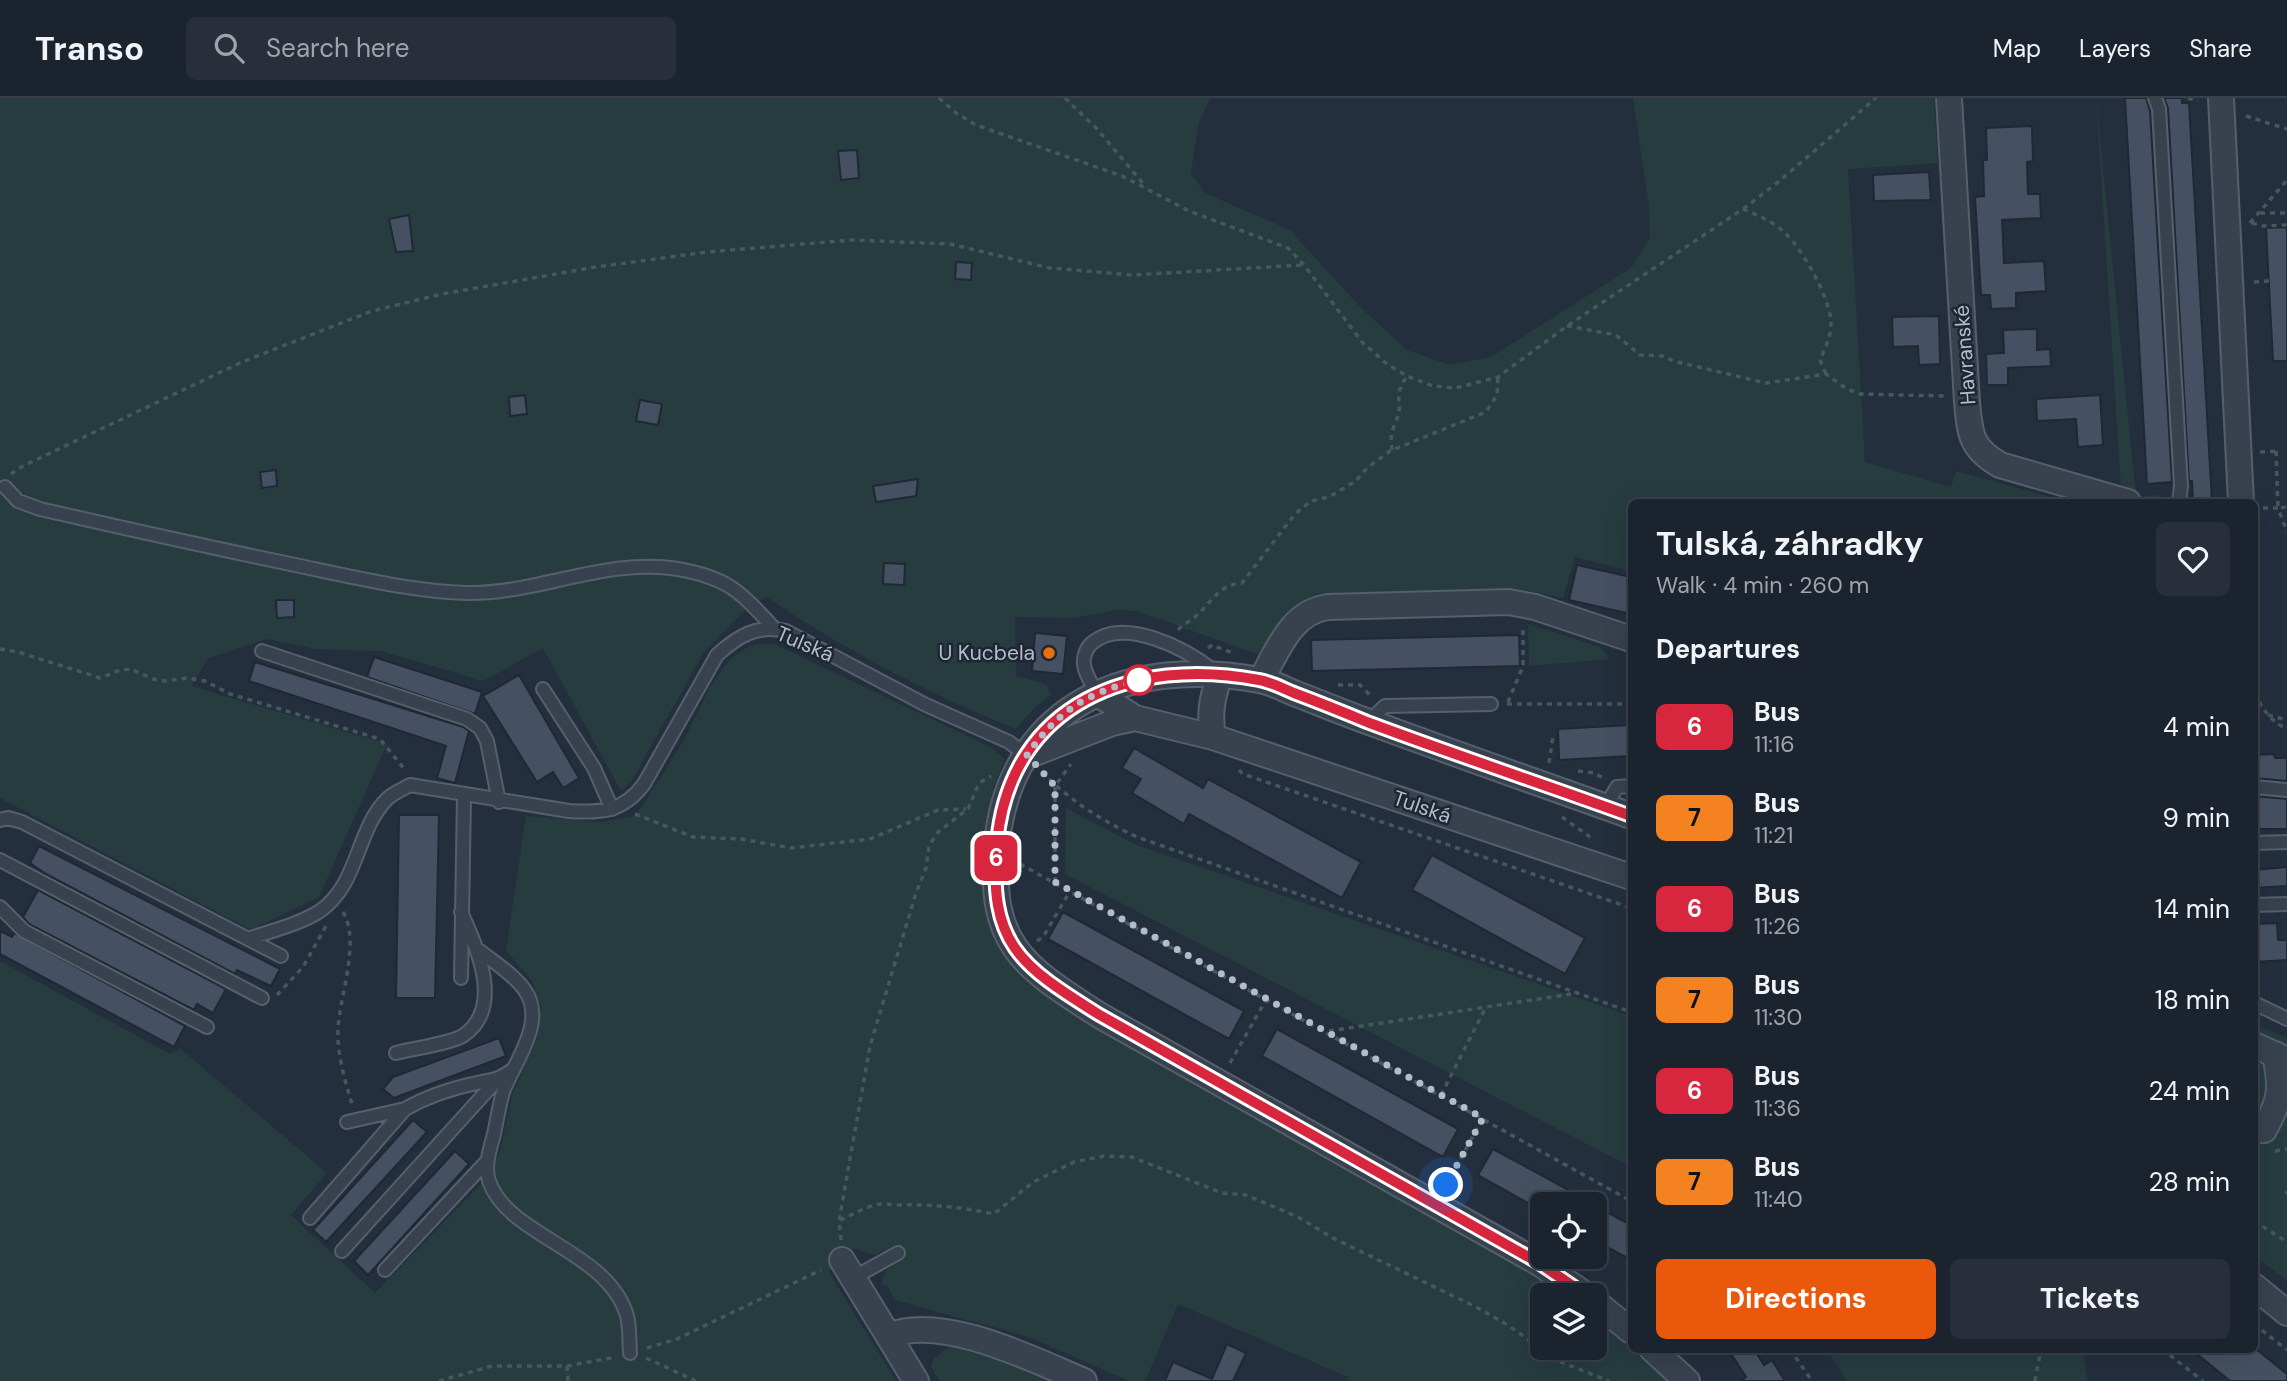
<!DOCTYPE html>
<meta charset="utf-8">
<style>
body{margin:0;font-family:"DM Sans",sans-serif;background:#282f3a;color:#f1f3f6;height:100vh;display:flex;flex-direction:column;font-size:26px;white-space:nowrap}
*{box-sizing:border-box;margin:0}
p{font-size:23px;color:#a0a4aa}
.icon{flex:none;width:38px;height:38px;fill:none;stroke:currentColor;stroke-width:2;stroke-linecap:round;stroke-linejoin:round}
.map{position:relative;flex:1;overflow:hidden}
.details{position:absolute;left:1628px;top:401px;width:630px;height:854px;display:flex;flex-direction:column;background:#1b232e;border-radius:10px;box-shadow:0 7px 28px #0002,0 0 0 2px #39404a}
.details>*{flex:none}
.badge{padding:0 14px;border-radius:10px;font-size:24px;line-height:46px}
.controls{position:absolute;left:1530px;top:1094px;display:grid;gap:14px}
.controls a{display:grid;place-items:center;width:77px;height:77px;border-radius:10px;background:#1b232e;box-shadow:0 7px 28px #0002,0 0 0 2px #39404a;font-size:35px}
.you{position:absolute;width:35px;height:35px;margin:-18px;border:5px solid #fff;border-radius:50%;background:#1a73e8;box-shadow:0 0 0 10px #1a73e833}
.map>.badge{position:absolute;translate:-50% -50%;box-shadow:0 0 0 4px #fff}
h2{padding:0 28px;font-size:26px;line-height:63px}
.round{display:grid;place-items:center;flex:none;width:74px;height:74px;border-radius:10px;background:#282f3a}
.overview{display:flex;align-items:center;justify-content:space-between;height:119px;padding:0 28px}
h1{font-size:33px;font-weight:700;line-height:52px}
.primary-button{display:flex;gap:14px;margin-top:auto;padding:14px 28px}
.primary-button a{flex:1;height:80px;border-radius:10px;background:#ea580c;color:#fff;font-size:28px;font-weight:700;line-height:80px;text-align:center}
.primary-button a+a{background:#282f3a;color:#f1f3f6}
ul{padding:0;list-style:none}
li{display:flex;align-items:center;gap:21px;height:91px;padding:0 28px}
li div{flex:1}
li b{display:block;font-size:26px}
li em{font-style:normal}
li .badge{min-width:77px;font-weight:700;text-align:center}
header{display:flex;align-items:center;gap:42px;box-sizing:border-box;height:98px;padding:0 35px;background:#1b232e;border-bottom:2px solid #39404a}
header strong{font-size:33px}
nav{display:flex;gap:38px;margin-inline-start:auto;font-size:24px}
.search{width:490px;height:63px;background:#282f3a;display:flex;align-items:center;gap:18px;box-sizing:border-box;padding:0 24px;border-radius:10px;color:#a0a4aa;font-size:26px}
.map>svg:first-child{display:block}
.green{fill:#263c3f}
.building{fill:#455162;stroke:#1f2835;stroke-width:2}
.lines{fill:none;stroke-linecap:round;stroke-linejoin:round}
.lane-casing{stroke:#565f6c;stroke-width:16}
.street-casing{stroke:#565f6c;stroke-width:28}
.path{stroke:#44595c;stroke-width:3.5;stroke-dasharray:5 5;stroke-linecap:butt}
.lane{stroke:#38414e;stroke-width:12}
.street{stroke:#38414e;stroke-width:24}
.line-casing{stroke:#fff;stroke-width:16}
.line{stroke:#d7263d;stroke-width:10}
.walk{stroke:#b4bcc9;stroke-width:7;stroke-dasharray:0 12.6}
.food-dot{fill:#e8710a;stroke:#1d2633;stroke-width:2.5}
.stop-dot{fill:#fff;stroke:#d7263d;stroke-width:3.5}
.labels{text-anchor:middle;stroke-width:5;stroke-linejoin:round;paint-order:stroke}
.street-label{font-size:21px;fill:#b4bcc9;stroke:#1d2633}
.poi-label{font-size:21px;fill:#b4bcc9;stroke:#1d2633;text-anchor:end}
</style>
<header>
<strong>Transo</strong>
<div class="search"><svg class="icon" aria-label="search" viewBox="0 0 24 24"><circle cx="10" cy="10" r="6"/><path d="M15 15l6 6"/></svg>Search here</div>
<nav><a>Map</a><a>Layers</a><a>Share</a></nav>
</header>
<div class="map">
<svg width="2287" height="1283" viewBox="0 0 2287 1283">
<rect width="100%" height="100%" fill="#242f3e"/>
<path class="green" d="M0,0H1210L1198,27L1191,76L1205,95L1290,132L1361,210L1407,252L1450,267L1491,259L1632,169L1650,140L1649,109L1633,0H1934L1938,65L1848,71L1865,364L1951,389L1956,373L2069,404H1631V473L1575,459L1563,500L1514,490L1344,495L1313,500L1285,521L1262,558L1137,513L1117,512L1073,520L1015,519L1016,578L1046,586L1051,597L1035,609L1016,631C929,596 844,552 767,499L751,506L704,554L631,684L621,693L543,550L483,583L381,553L315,551L267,541L209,560L191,588L387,646L319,799L251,832L0,700Z
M2096,0L2136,398L2160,397V404H2122Z
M1528,526L1600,549L1610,561L1529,568Z
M772,545L989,648L1005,661L994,689L986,735L984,792L996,840L1024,876L1517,1165L1563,1197H1542V1250H1594V1219L1668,1283H1347L1348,1279L1178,1206L1145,1283H1129L1029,1239L895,1202L887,1187L882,1188C881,1172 893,1167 905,1160L897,1146L875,1157L855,1151L829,1174L896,1283H0V863L170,956L181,951L327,1075L291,1117L375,1195L479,1088L499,1057L513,994L538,938L541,907L532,884L506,852L526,718L600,724L636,718L684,642L711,587L730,561L749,548Z
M1066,710L1134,746L1631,918V1069L1065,776Z
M2254,926L2287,940V1183L2254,1157Z
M949,1249C985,1247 1025,1270 1059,1283H940L931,1269L934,1260Z
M1826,1251H2083L2087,1283H1847Z"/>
<path class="building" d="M2125,0H2146L2150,13L2172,384L2147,386Z
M2164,0H2182V5H2189L2212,404H2193L2192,383H2189L2168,10Z
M2032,28L2033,63L2027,64L2028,96H2040L2041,120L2002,122L2004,165L2044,163L2046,193L2016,195V210L1991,211L1990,197H1981L1975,99L1984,98L1983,62H1987L1986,30Z
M857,52L859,80L841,82L838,53Z
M1929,74L1931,102L1874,103L1873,77Z
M409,117L413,153L396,154L389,121Z
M2287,129V263H2273L2266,130Z
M956,164L972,165L971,182L955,181Z
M1939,218L1940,266L1919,267L1918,248L1893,249L1892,219Z
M2037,231V252L2050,251L2051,268L2008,270V287H1987L1986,256L2004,255L2003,232Z
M525,297L527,316L510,318L509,299Z
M2100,297L2103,347L2078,349L2076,321L2037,323L2036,301Z
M640,302L662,306L658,327L636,323Z
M276,372L277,388L262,390L260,374Z
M918,381L916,398L876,404L873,388Z
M884,465L905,466L904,487L883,486Z
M1577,467L1631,479V516L1569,502Z
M276,502H294V519L277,520Z
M1035,535L1067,538L1063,576L1032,573Z
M1519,537L1520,568L1312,573L1311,542Z
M374,559L482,594L475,616L367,579Z
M255,564L463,629L469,633L455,685L437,680L446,648L249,583Z
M519,577L579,680L563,690L553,674L537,684L483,598Z
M1631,627V658L1559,662L1558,631Z
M1134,650L1203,690L1208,681L1361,764L1342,800L1189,716L1184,726L1132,695L1141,681L1122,670Z
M2274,656L2275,660H2287V683L2254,680V657Z
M2254,698L2287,701V731H2254Z
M399,717H439L435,900H396Z
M39,748L280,871L271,888L237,872L235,876L46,776L30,765Z
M1432,757L1585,840L1565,876L1412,792Z
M2287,769V788L2254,790V772Z
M38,792L226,891L213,915L197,906L194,912L29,826L23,819Z
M1063,814L1244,913L1229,941L1048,841Z
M2277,825L2278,842H2287V862L2254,864V826Z
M0,833L12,839L14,835L185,928L174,949L0,856Z
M1277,931L1458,1031L1443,1059L1262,958Z
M499,940L506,958L394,1000L383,991L393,979Z
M413,1022L427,1034L326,1144L313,1132Z
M1493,1051L1554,1084L1593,1106H1542V1113L1478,1077Z
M455,1053L469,1066L368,1177L354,1163Z
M1594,1107L1631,1127V1162L1594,1142Z
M1227,1246L1246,1255L1233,1283H1165L1173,1264L1212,1281Z
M1742,1251H1754L1764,1267L1772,1262L1785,1283H1741L1746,1279L1732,1257Z
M2191,1251H2256L2287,1276V1283H2230Z"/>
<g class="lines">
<defs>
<path id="lane" d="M2155,0L2159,11L2181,388L2179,404
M5,389L18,403L40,411C127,431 213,450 300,468C352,479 415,494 468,495C538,496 607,459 678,471C729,480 740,494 774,530
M262,553L467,621L480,630L487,643L499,704
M543,591L594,670L612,711
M1096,595C1093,587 1087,579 1085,571C1082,562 1085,552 1091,546C1123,517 1186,551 1214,573
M1368,624L1385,608L1491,606
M2254,689L2287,692
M1605,709L1617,689L1631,688
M0,722L8,720L22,724L281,858
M2254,745L2287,744
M0,762L262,900
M2254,807L2287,806
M0,809L24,833L207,929
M248,841C271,833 300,826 320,813C359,786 356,732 387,701C393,695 403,691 410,687L569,713C602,715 623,714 644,686L717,557C738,538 757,526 786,533L926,607L1009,644L1027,658
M480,853C495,865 513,876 524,891C548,923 514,964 503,994C499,1008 497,1022 494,1036C490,1051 484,1068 489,1083C508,1139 608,1152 627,1218C630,1229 629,1243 630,1255
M461,880L464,698
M2254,905L2287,921
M396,955C411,951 453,945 464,937C504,909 477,849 461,814
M347,1024L405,1011
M310,1120L405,1011C426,999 453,990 477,985C494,981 497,983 512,972
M342,1153L496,983
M385,1172L487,1063
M853,1180L898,1155"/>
<path id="street" d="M1949,0L1967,304C1970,335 1970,350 2000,367L2128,404
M2221,0L2241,404
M1261,582C1278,552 1291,514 1328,509L1509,504L1535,509L1631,541
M1096,595L1135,620L1213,639L1631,779
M1213,639C1209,616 1212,599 1220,577
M1027,658L1112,625L1135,620
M2254,947L2287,962
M2264,1032C2281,1002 2282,990 2275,956
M842,1162L916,1283
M2254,1188L2287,1215
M1586,1197L1539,1165L1099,917C1021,867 988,846 997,745C1011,604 1133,558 1259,582C1271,584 1282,590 1294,595C1320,605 1346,616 1372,625C1458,657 1545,687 1631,718
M1594,1203L1631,1233
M889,1238C941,1215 1034,1262 1084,1283
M1652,1251L1687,1283"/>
</defs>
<use href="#lane" class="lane-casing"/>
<use href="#street" class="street-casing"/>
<path class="path" d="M939,0L956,15L976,27L1122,78L1189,113L1288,150L1304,167L1362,244L1387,266L1407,278L1433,288L1456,290L1498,279L1567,228L1743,111L1777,85L1876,0
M1065,0L1097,31L1146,89
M2188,0L2198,3
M2246,18L2287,31
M1743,111C1758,118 1773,123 1785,135C1803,152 1831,201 1831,226C1831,238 1825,251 1820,262L1826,276
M2260,115H2287
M2250,125L2287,82
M2252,125L2263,128L2286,127V129
M2254,184L2269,183
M1567,228L1616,237L1640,257L1664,258L1673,263L1766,285L1826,276L1844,289L1859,296L1945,298
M1392,352C1390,332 1392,335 1398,318C1403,301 1392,301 1407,278
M2276,353L2278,410L2287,409
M2260,354L2279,353
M11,376L23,368L242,264L372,213L442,196L596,169L707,154L852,142L950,146L1050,170L1132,177L1304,167
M2263,410H2278L2287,434
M1178,532C1183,526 1191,523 1196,518C1213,503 1218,487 1242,485L1295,416L1311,403L1329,399L1356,383L1367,370L1390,353L1486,314L1497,297L1498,280
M1208,550L1212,547L1233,555
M0,551L18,554L100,580L120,572L131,571L153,581L165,583L187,580L205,583L230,596L380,641L405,672
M1338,587H1360L1372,599
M2254,595C2263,611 2270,623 2287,631
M1508,604L1523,568V528
M1507,606H1631
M2268,617L2287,622
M1549,665L1553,638
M1239,672L1243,676L1631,810
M1578,673L1594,675L1603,680
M1042,674C1070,703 1101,722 1137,739L1631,914
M635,716L693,739L741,741L791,750L870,741L938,712L966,711
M1562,719L1590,739
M1020,766L1631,1103
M1055,784V688L1071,666
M343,814C361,843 339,900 338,932C337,956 345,983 352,1006
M1037,843L1043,839L1070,793
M277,897L303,869L326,828
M1329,933L1578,895
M1230,965L1267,900
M1441,997L1486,909
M2275,1053L2287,1051
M1446,1087L1483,1020
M2285,1095L2287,1094
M840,1122C852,1117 867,1108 880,1106C886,1105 891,1107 897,1107C930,1106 961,1109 994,1116L1033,1084L1074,1064L1104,1058L1132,1059L1222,1095L1246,1097L1298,1119L1333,1140L1478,1210L1506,1226L1561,1264L1609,1283
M2254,1123L2287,1144
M841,1142L839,1123L870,948L916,795L926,770L929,748L938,734L968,711L979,685L991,678
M2254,1226L2287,1252
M647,1250L677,1241L821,1172
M1790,1251L1812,1283
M2162,1251L2203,1283
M646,1260L696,1283
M567,1268L568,1283
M439,1283L492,1268H567L616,1259
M2035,1283L2041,1251"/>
<use href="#lane" class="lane"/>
<use href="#street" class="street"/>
</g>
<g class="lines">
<defs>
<path id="line" d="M1586,1197L1539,1165L1098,916C1020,867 988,846 997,745C1010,604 1134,558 1259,582C1271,584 1282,590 1294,595C1318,604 1343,614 1367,624C1455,657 1543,686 1631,718"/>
</defs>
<use href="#line" class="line-casing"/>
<use href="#line" class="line"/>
<path class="walk" d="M1139,582C1086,595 1058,613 1027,657L1055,688V784L1483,1020L1446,1087"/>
</g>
<circle class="food-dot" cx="1049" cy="555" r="7"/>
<circle class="stop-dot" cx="1139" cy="582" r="14"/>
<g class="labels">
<g class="street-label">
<text transform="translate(1965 257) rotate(-94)" y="7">Havranské</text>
<text transform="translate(805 546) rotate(23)" y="7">Tulská</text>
<text transform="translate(1422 709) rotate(19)" y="7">Tulská</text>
</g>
<g class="poi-label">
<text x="1035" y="562">U Kucbela</text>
</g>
</g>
</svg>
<div class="controls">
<a><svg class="icon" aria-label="locate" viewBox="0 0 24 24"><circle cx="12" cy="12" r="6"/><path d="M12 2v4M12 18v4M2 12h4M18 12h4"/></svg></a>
<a><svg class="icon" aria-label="layers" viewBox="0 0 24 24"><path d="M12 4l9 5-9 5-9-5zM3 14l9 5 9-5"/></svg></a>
</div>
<div class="you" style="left:1446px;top:1087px"></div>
<b class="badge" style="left:996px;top:760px;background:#d7263d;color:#fff">6</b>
<section class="details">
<div class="overview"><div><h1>Tulská, záhradky</h1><p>Walk · 4 min · 260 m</p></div><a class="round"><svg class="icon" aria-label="heart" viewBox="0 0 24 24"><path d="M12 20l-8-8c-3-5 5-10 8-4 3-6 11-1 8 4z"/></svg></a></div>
<h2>Departures</h2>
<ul>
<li><span class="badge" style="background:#d7263d;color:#fff">6</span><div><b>Bus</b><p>11:16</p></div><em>4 min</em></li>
<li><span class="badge" style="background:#f58220;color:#111">7</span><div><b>Bus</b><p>11:21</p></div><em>9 min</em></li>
<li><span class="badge" style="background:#d7263d;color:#fff">6</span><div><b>Bus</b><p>11:26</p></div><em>14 min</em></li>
<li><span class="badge" style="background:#f58220;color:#111">7</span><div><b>Bus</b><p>11:30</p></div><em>18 min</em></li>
<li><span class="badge" style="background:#d7263d;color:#fff">6</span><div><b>Bus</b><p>11:36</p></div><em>24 min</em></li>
<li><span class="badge" style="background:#f58220;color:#111">7</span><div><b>Bus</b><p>11:40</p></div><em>28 min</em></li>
</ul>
<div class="primary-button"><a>Directions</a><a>Tickets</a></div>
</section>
</div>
